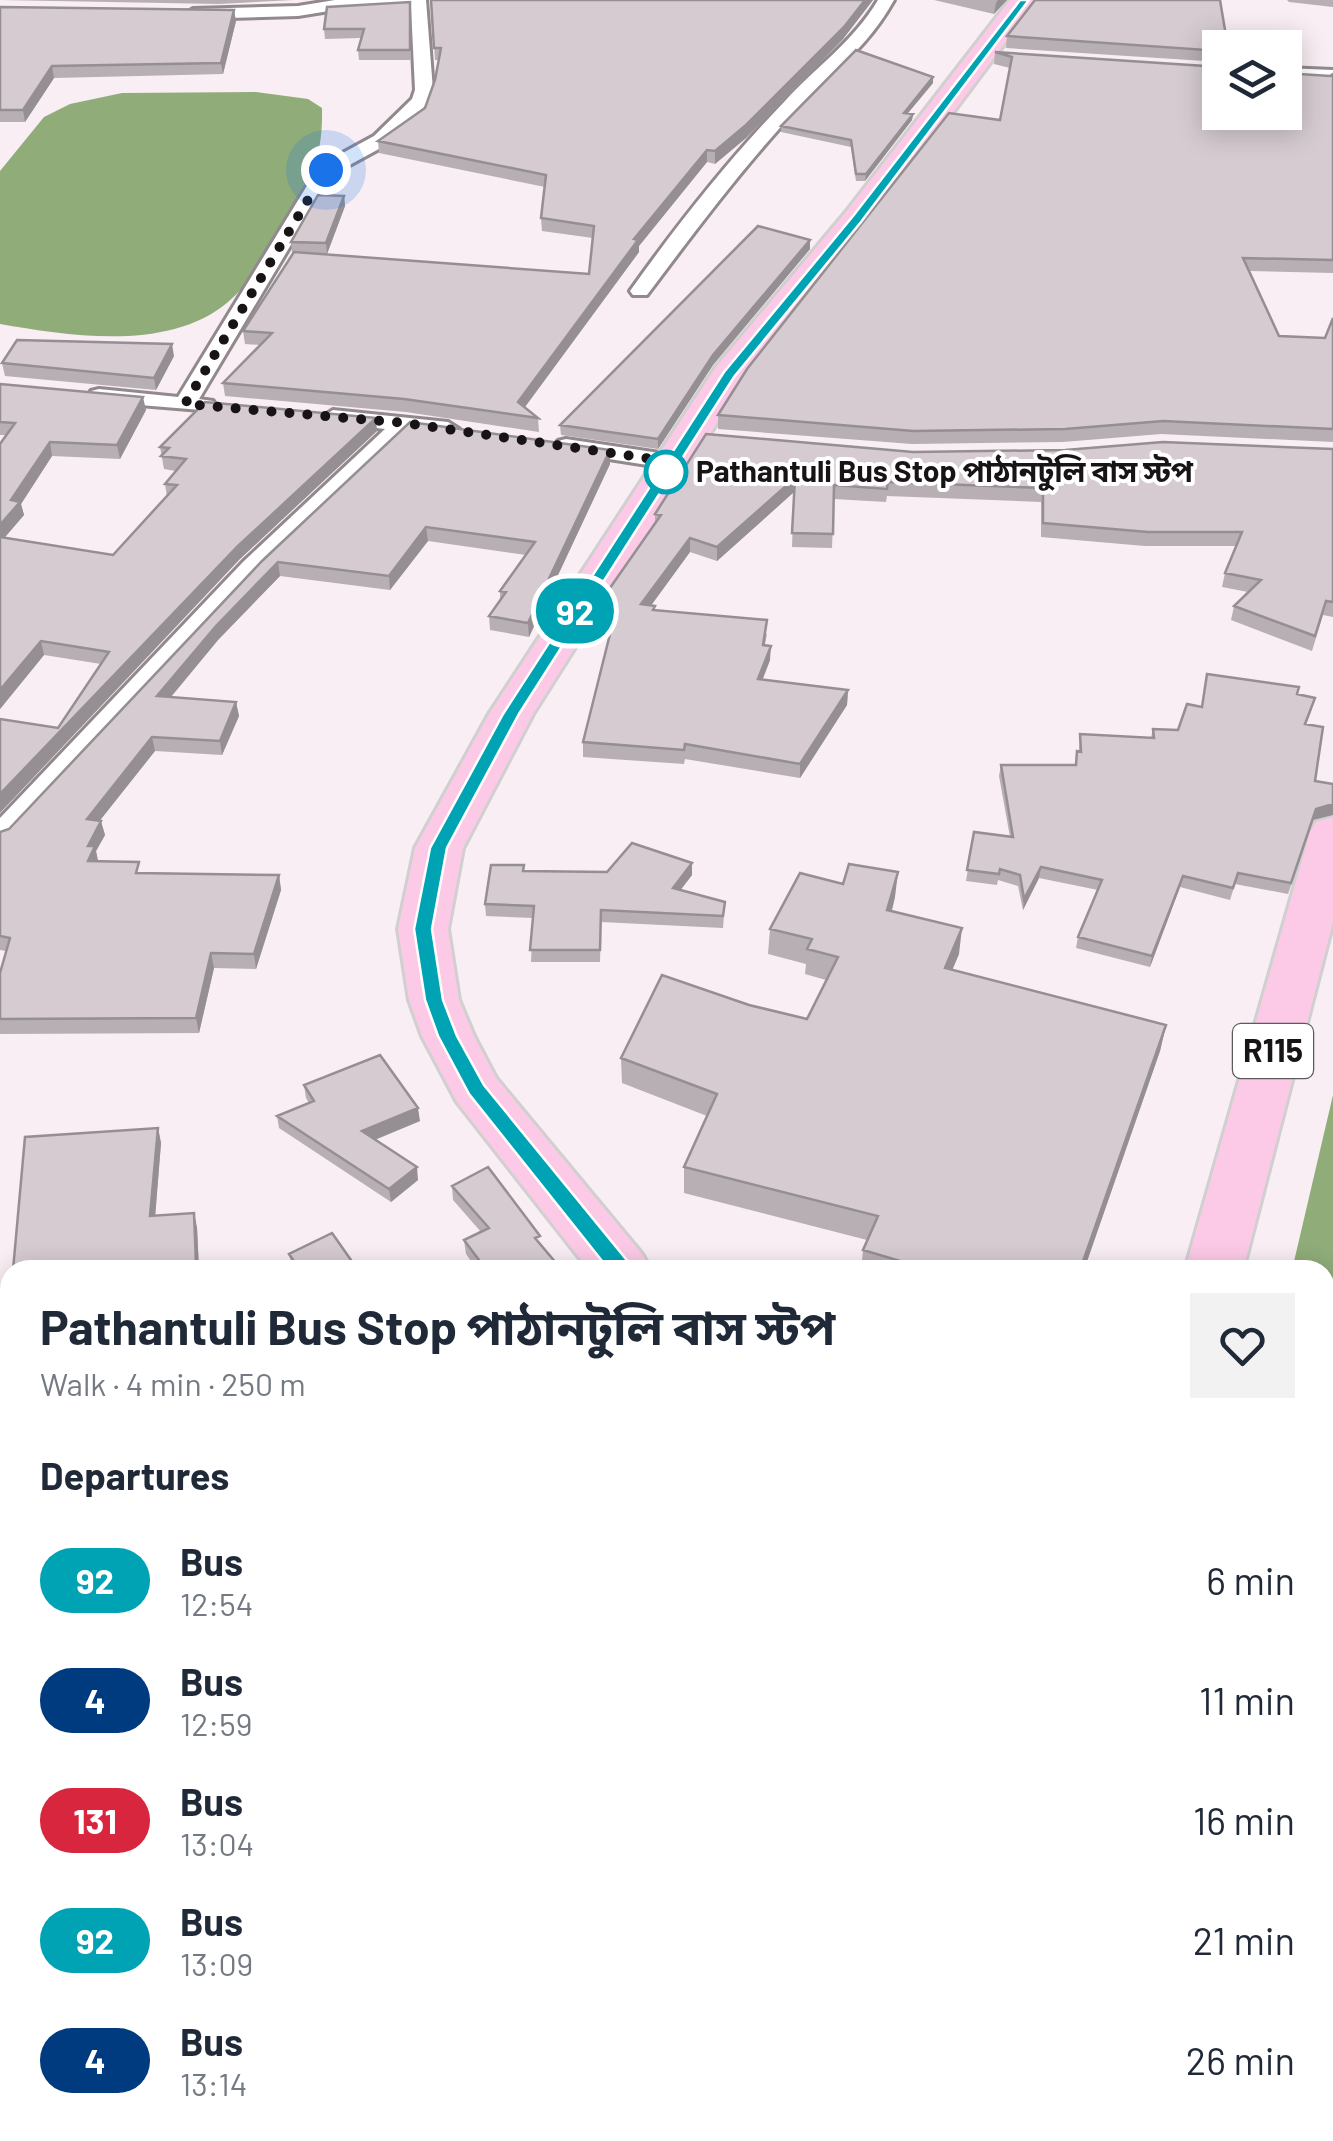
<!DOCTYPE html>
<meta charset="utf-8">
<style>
body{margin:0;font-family:Barlow,"Noto Sans Bengali",sans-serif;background:#f2f2f3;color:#1f2937;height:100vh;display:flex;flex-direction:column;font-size:38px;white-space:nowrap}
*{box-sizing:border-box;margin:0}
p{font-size:32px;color:#747a83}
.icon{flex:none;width:55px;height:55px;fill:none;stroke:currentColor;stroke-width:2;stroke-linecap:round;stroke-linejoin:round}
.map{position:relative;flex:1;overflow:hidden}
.drawer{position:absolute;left:0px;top:1260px;width:1335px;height:882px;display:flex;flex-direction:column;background:#fff;border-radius:30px 30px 0 0;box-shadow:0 5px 25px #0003}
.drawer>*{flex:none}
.badge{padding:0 20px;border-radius:32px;font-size:35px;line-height:65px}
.fabs{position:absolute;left:1202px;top:30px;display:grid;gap:20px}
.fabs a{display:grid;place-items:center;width:100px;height:100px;border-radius:0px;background:#fff;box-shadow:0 5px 25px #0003;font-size:50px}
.you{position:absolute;width:50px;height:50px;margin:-25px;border:8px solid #fff;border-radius:50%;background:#1a73e8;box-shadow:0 0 0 15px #1a73e833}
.map>.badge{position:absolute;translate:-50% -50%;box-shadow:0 0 0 5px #fff}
h2{padding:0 40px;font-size:38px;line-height:90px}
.round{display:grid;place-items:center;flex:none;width:105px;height:105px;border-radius:0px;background:#f2f2f3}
.summary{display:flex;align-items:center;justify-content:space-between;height:170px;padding:0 40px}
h1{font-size:48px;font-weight:700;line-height:75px}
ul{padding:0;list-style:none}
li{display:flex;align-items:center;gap:30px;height:120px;padding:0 40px}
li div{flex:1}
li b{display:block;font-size:38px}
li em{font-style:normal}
li .badge{min-width:110px;font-weight:700;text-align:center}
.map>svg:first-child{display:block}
.water{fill:#8fac79}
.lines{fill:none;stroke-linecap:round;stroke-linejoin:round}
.minor-casing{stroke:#92898e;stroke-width:6}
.primary-casing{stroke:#d1d0d0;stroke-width:6}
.minor{fill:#fff;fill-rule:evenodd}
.primary{fill:#fccae6;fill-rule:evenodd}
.wall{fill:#b7afb4}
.shaded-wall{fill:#958e92}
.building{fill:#d5cbd1;stroke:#958e92;stroke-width:2.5}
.line{fill:#00a3b4;stroke:#fff;stroke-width:2.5}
.walk{stroke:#181416;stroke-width:10;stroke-dasharray:0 18}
.stop-dot{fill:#fff;stroke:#00a3b4;stroke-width:5}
.labels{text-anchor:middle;stroke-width:8;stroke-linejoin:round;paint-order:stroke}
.far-stop-label{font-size:30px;font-weight:bold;fill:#181416;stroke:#fff;text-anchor:start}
.shield{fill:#fff;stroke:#5d5a5c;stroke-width:2.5}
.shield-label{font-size:32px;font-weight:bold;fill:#181416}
</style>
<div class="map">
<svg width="1333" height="2141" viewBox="0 0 1333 2141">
<rect width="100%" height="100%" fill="#f8eef3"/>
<path class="water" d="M256,92L308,99L322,108C323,163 310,174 285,221C269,250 254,280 228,302C169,352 70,336 0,324V171L44,117L70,104L122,93Z
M1333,1095V1853L1325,1844V1270H1292Z
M508,2133L509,2132L725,2133L720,2141H511Z"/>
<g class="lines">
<defs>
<path id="minor" d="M335,0H426L433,90L426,105L388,144L333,174L199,399L213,401L216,406L213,411L91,401L88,396L91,391L99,389L178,397L319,166L374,136L412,99L415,90L411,7H354L298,16L193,19L185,14L193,9L298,6Z
M878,0H894C866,50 834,69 797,109C743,167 695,231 647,295H633L630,291C677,225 728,160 785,101C817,66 853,42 878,0Z
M1285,68L1333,70V80L1285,78Z
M333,410L448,422L459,429L448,436L409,432L261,572L10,841L0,844V818L243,562L385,429L325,422L322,417Z
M566,439L673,455L685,462L673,469L558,451L554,446L558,441Z"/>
<path id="primary" d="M1010,0H1037L868,226L744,380L533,714L463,848L448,929L459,1000L474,1036L496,1078L642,1254L651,1270H589L457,1102L422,1036L409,1000L398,929L415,848L489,714L716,367L846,212Z
M1333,817V922L1243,1270H1185L1310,832L1316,822Z
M1325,2099L1333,2102V2141H1275L1272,2132H1325Z
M846,2132H928L924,2141H843Z"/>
</defs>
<use href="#minor" class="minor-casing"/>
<use href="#primary" class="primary-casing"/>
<use href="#minor" class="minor"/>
<use href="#primary" class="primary"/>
</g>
<path class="wall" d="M0,0H293L219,4Z
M431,0H873L843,39L746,138L715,164L707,162L639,246V252L525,407L538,418L539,432L406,412L225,396L223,383L260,345L245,344L243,331L293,253H292L291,242L344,196L345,206L327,254L589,274L593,238L542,231L541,218L545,187L379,153L378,141L425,108L435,80L439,60H435Z
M934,0H1007L994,14Z
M1287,0H1333V7L1289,2Z
M410,2L411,60H359L358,50L361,38L325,39L324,29Z
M0,7L236,21L223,74L54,78L25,122H0Z
M1007,36L1220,48V62L1006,48Z
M995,52L1220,112L1333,74V273L1249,271L1279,336L1325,338L1333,318V442L1161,434L1063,442L912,444L718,429V415L1000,120L1010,68L994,64Z
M933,83L908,113L913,114L912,120L865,181H856L851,147L781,132V126Z
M810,240V249L713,365L658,449L561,435L560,425Z
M174,356L156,390L5,376L2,363Z
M0,384L146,410L120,459L52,456L21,504L24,515L5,537L113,555L167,497L165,484L176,471L164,469L160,447L377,431L58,728L101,664L44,655L0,709V444L6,435H0Z
M1333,449V617L1323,615L1312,651L1231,620L1234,606L1248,592L1222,587L1225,573L1236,546H1145L1041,537V502L887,496L886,502L834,499L832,548L792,547L794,492L717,561L690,552L651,605L655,606V610L767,634L765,645L770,660L763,679L848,690L847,705L800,778L685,759L684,764L583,757V742L610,632L591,629V615L655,522V514L913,452Z
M610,450V464L529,637L490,630L489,616L500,600V591L526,555L428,541L390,590L280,576L218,640L171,697L236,702L239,716L222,755L155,751L100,820L105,835L96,851L98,861L142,873L279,875L281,890L256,969L214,968L199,1033L0,1034V973L6,951L0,950V832L9,829L262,561Z
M1297,694L1312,709L1306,724L1315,781L1313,820L1288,894L1235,884L1230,900L1180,887L1150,967L1076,948L1078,937L1098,890L1039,878L1023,910L1018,886L998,880L997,885L966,881L974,832L1010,837L999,776L1001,765H1075L1077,751L1079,752L1080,734L1151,738L1153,729L1178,730L1201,707Z
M525,871L692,875L680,890L725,902L723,928L601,922L600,962H531L533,918L486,916L485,904Z
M843,884L895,897L892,911L959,954L952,970L1166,1025L1160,1051L1084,1270H861L863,1250L867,1240L684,1193V1167L707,1116L622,1083L621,1058L749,1005L807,1019L826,980L805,974L806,964L768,954L770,929Z
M304,1085L420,1121L375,1140L418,1180L391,1202L279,1128L277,1116L309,1103L306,1098Z
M158,1128L161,1143L155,1216L197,1227L199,1270H13Z
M452,1186L541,1245L562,1270H477L466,1254L464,1240L481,1232L453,1200Z
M289,1254L358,1270H293Z
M10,1340V1452L0,1453V1367Z
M0,1529H10V1604L1,1642H10V1924H0Z
M1325,1848L1333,1856V1939L1325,1931Z
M10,2132H214L211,2141H116L84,2135L82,2141H0Z"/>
<path class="shaded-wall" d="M865,0H873L843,39L746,138L715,164V151Z
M998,0H1007L994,14L996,3Z
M234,10L236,21L223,74L221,63Z
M52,66L54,78L25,122L23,110Z
M933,77V83L903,119L904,113Z
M913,114L912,120L865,181L866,174Z
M707,150V162L639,246V252L519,415L518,402L634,239Z
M344,196L345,206L327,254L326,243Z
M810,240V249L713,365L658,449V439L713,355Z
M172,344L174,356L156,390L154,378Z
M143,397L146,410L120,459L117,445Z
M376,418L377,431L240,559L0,813V794L238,546Z
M50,442L52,456L21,504L24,515L0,543V525L11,500Z
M610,450V464L529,637L528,623Z
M795,478L794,492L717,561V547Z
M426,527L428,541L390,590L389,576Z
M690,538V552L642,618L641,604Z
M278,562L280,576L218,640L160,710L157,696L216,626Z
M41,641L44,655L0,709V690Z
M771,646L770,660L757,693L758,679Z
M848,690L847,705L800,778V764Z
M236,702L239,716L222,755L220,741Z
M152,737L155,751L90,833L87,819Z
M1333,804V815L1313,820L1288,894L1316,809Z
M101,821L105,835L96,851L98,861H88V846Z
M692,863V875L673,900V888Z
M1041,867L1039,878L1023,910L1024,899Z
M898,872L895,897L885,935L887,910Z
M279,875L281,890L256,969L254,954Z
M1183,876L1180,887L1150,967L1152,956Z
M962,928L959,954L942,994L945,968Z
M211,953L214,968L199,1033L196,1018Z
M1166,1025L1160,1051L1084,1270H1080Z
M418,1108L420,1121L364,1144L362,1131Z
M158,1128L161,1143L154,1231L150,1216Z
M417,1167L418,1180L391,1202L389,1189Z
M194,1213L197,1227L199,1270H197L196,1264Z
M9,1573L10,1604L0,1646V1609Z
M75,2132H83L84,2135L82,2141H73Z
M206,2132H214L211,2141H203Z"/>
<path class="building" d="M431,0H865L844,27L746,125L715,151L707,150L634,239L638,240L518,402L538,418L404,399L223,383L272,333L243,331L294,252L589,274L594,226L541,218L546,175L378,141L425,108L435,80L441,48H434Z
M1035,0H1220L1228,48H1220V51L1007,36Z
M410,2V50H358L364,29H324L327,7Z
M0,7L234,10L221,63L52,66L23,110H0Z
M856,50L933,77L904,113L913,114L866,174H856L851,140L781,126Z
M995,52L1220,67V112H1285V73L1330,76L1333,74V260L1243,258L1279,336L1325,338L1333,318V429L1163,421L1065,429L913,431L718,415L747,369L949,113L1000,120L1012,57Z
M318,195L344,196L326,243L291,242Z
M758,226L810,240L713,355L658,439L560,425Z
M17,340L172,344L154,378L2,363Z
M0,384L143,397L117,445L50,442L11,500L20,502L0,525V444L15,423L0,422Z
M205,402L376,418L238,546L0,794V719L58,728L109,652L41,641L0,690V537L113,555L177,485L165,484L186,459L161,456L169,448L160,447Z
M410,422L610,450L528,623L489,616L506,592L500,591L535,542L426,527L389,576L278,562L216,626L157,696L236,702L220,741L152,737L87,819L101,821L88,846H95L88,861L139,862L136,873L279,875L254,954L211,953L196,1018L0,1019V973L10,938L0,936V832L9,829L262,561Z
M706,434L913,452L1065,450L1163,442L1333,449V602L1326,601L1315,636L1234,606L1261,580L1225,573L1242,532H1148L1043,523V488L888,482L887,489L834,485L833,534L792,533L795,478L717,547L690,538L641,604L655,606L653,610L767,620L763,645L771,646L758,679L848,690L800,764L685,744L684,750L583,742L614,618L591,615L661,515L655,514Z
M1207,674L1299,687L1297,694L1315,698L1305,724L1323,727L1315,781L1333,784V804L1316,809L1291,883L1238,873L1233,888L1183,876L1152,956L1078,937L1102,880L1041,867L1024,899L1020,875L1000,869L999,874L967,870L974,832L1013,837L1001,765H1076L1077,751L1081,752L1080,734L1154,738L1153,729L1178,730L1187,704L1202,707Z
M632,843L692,863L673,888L725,902L723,916L601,910L600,950H530L534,906L485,904L491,865H524L523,871L607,872Z
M849,864L898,872L887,910L962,928L945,968L1166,1025L1080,1270H930L863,1250L878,1216L684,1167L717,1094L621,1058L662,975L749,1005L807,1019L838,957L807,949L812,939L770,929L800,873L843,884Z
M380,1055L418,1108L362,1131L417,1167L389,1189L277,1116L314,1101L304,1085Z
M158,1128L150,1216L194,1213L196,1264L130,1270H13L25,1137Z
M488,1167L540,1236L535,1238L562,1270H481L485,1268L464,1240L489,1228L452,1186Z
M332,1233L358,1270H300L289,1254Z
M10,1340V1438H0V1367Z
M0,1529H10V1573L0,1609Z
M0,1642H10V1912H0Z
M1325,1848L1333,1856V1920L1325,1912Z
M0,1946L10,1948V2132H75L73,2141H0Z
M125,2132H206L203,2141H172Z"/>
<path class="line" d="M1020,0H1029L861,222L734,377L519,714L447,848L432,929L443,1000L457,1036L484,1085L630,1264L633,1270L630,1276H614L469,1094L438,1036L425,1000L414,929L430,848L503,714L724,372L853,216Z"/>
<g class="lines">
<path class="walk" d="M326,170L185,404L405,423L673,462L666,472"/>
</g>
<circle class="stop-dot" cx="666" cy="472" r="20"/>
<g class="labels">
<g class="far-stop-label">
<text x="696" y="482">Pathantuli Bus Stop পাঠানটুলি বাস স্টপ</text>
</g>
<rect class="shield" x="1233" y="1024" width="80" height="54" rx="8"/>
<g class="shield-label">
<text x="1273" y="1062">R115</text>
</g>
</g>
</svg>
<div class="fabs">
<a><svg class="icon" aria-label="layers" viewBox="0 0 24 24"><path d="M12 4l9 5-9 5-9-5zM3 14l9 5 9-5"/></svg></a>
</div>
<div class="you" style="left:326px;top:170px"></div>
<b class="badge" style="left:575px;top:611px;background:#00a3b4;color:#fff">92</b>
<section class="drawer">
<div class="summary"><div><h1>Pathantuli Bus Stop পাঠানটুলি বাস স্টপ</h1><p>Walk · 4 min · 250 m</p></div><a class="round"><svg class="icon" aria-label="heart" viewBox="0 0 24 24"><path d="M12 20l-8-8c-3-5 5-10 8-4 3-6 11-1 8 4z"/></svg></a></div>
<h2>Departures</h2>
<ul>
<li><span class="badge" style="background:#00a3b4;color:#fff">92</span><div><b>Bus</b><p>12:54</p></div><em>6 min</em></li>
<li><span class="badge" style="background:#003b80;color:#fff">4</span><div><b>Bus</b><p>12:59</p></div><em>11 min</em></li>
<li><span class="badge" style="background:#d7263d;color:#fff">131</span><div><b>Bus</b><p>13:04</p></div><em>16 min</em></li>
<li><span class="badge" style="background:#00a3b4;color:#fff">92</span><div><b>Bus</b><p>13:09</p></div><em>21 min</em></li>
<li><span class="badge" style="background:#003b80;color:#fff">4</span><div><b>Bus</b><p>13:14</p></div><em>26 min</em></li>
</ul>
</section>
</div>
